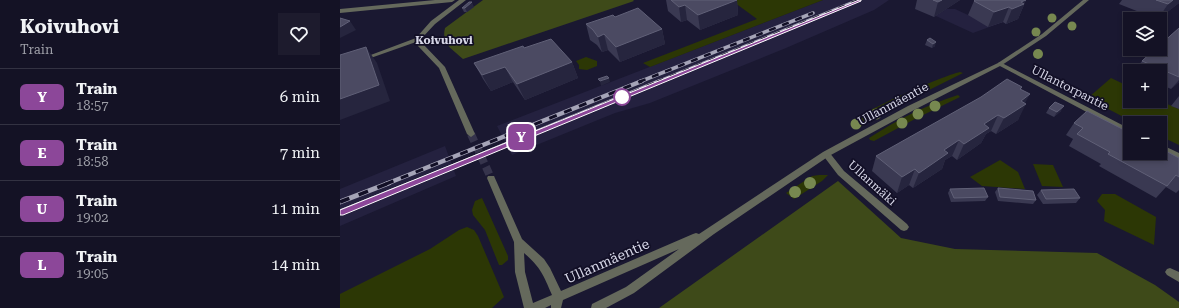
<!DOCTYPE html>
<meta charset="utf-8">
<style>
body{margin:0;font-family:"Roboto Serif",serif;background:#1d1b2d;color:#f1f3f6;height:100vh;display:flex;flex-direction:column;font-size:15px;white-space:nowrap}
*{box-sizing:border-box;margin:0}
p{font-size:13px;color:#9d9ea7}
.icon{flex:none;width:22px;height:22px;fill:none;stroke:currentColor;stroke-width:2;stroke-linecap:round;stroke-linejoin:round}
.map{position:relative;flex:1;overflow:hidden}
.panel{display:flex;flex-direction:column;background:#141225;width:340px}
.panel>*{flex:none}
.badge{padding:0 8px;border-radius:6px;font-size:14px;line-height:26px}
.fabs{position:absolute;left:783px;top:12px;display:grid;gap:8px}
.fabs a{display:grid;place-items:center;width:44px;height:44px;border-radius:0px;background:#141225;box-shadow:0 2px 6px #0003,0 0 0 1px #333242;font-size:20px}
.map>.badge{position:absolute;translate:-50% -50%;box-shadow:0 0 0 2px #fff}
.round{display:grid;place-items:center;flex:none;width:42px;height:42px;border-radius:0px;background:#1d1b2d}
.headline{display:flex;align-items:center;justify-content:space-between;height:68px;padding:0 20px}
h1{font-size:19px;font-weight:700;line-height:30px}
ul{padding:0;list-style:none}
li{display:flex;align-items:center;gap:12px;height:56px;padding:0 20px;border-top:1px solid #333242}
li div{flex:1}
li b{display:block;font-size:15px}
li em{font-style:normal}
li .badge{min-width:44px;font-weight:700;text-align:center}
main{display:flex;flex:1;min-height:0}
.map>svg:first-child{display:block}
.built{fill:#24213f}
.green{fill:#2c3705}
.forest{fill:#3e4a19}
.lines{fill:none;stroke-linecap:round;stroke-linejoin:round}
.tertiary-tunnel{stroke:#36344c;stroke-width:8;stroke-dasharray:8 4;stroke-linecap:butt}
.service{fill:#65695c;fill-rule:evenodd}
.minor{fill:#65695c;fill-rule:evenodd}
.tertiary{fill:#65695c;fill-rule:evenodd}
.rail-far2-casing{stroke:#a5a4b7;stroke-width:3.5}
.rail-far1-casing{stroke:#a5a4b7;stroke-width:4.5}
.rail-casing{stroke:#a5a4b7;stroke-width:5}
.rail-far2{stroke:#120f26;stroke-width:2.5;stroke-dasharray:7;stroke-linecap:butt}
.rail-far1{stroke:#120f26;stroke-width:3;stroke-dasharray:8;stroke-linecap:butt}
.rail{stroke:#120f26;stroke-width:3.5;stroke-dasharray:10;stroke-linecap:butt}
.tree{fill:#778850}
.wall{fill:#3a3952}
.shaded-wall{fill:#26253e}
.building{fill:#4b4a62;stroke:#606077}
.line{fill:#8c4799;stroke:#fff}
.stop-dot{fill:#fff;stroke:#8c4799;stroke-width:2}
.labels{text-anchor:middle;stroke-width:3.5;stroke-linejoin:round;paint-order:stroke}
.far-neighbourhood-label{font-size:11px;font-weight:bold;fill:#d6d6e7;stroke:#120f26}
.street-label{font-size:12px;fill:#d6d6e7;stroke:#120f26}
.near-street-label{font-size:14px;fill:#d6d6e7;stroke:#120f26}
</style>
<main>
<section class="panel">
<div class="headline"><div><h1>Koivuhovi</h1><p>Train</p></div><a class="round"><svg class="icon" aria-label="heart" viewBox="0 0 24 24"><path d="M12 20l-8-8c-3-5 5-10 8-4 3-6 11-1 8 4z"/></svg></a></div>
<ul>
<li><span class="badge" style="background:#8c4799;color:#fff">Y</span><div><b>Train</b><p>18:57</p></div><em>6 min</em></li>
<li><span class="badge" style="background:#8c4799;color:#fff">E</span><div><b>Train</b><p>18:58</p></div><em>7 min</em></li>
<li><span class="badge" style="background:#8c4799;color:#fff">U</span><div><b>Train</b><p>19:02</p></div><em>11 min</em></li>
<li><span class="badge" style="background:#8c4799;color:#fff">L</span><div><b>Train</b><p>19:05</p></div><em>14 min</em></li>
</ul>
</section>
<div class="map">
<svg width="839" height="308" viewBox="0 0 839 308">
<rect width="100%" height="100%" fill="#1a1831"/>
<path class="built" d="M483,0H549L534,10L446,48L310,103L275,113L172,155L157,126Z
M606,9H615L628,15H680L675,17L678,19L666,24L663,22L633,33L596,16L594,17Z
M105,146L116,176L0,226V189Z"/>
<path class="green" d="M391,0H483L310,67L303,63L417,19Z
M246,57L257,61V66L247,70L239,69V65L236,61Z
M620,72L623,73L549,110L520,127L513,125L511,123C522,111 602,76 620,72Z
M771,78L790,87V101H820L839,109V145L820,136V123H795L749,99V97Z
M618,95L620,97L575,119L534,141L530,140L529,138C557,120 586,105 618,95Z
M660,160L678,172L685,189L642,186L630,177Z
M693,164L713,165L723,187L702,186Z
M479,175H488L482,181L454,199L446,193L472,176Z
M762,194H775L816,217L814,245L764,221L765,210L757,201Z
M142,198L168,256V260L162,265H159L145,230L133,215L132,210L135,201Z
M127,227L134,230L138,236L164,297L152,308H0V294L90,249L119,230Z"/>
<path class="forest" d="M143,0H293L294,1L123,59C112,49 101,44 105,28Z
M498,181L561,238L615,249L757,253L815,285L839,302V308H319Z"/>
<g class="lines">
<path class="tertiary-tunnel" d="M131,134L151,178"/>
<path class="service" d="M830,268L839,272V282L827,275L825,272L827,269Z"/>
<path class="minor" d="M95,0H115L112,2L0,13V9Z
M660,62L790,129V135L658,65V63Z
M820,144L839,153V160L820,150Z
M486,151L489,152L504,171L567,224L569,227L567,230L564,231L561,230L498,175L482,154Z"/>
<path class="tertiary" d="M119,0H126L95,24L81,39L83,44L105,67L135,134L131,137L127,134L99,68L78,46L76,42L25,60L23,61L20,59L76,38L91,21Z
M743,0H749L706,36L662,65L574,110L489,156L374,234L294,293L266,308H251L252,304L286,287L339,249L223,300L221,308H211V305L205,308H184L175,272L174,242L147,178L148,176H154L182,239L204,259L210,268L221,291L353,234L356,233L359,234L483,152L568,106L658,63L702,34ZM184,253C201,268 203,274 212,295L193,303L185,272Z"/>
<defs>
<path id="rail-far2" d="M299,82L473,13
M317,82L519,0"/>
<path id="rail-far1" d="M46,184L302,81
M70,184L320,81"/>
<path id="rail" d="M0,202L49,183
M0,212L72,183"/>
</defs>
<use href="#rail-far2" class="rail-far2-casing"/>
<use href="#rail-far1" class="rail-far1-casing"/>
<use href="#rail" class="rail-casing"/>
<use href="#rail-far2" class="rail-far2"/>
<use href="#rail-far1" class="rail-far1"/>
<use href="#rail" class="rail"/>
</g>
<g class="tree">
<circle cx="712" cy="18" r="4.5"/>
<circle cx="732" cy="26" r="4.5"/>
<circle cx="696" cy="32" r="4.5"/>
<circle cx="698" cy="54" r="5"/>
<circle cx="595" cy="106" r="5.5"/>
<circle cx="536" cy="114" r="5.5"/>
<circle cx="578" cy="114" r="5.5"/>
<circle cx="562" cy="123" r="5.5"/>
<circle cx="516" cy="124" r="5.5"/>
<circle cx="470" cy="183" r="6"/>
<circle cx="455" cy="192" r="6"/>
</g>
<path class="wall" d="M326,0H397L398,15L360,30L347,20L341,22L328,11Z
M577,0H620L594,17L575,9Z
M686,0L678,19L666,24L663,22L648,27L628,15L634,1Z
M782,0H839V3L818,19H817L779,4Z
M134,7L127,12H124L122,8Z
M275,17L322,29L325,44L280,62L268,50L262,52L257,45L250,40L246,24Z
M839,28V82L831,89L820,84V71H794L802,61Z
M590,38L595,46L592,48L585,45L587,40Z
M184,48L232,62L238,78L185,100L173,82L151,91L143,79L134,63Z
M682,87L681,89L685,103L678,120L656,134L651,131L646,134L641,143L617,160L612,156L605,160L602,169L573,188L569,185L557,193L532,171L536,156Z
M839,96V109L831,106Z
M709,108L721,111L714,117L706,113Z
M734,123L839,158V190L836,193L826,187L816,198L759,166L761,164L729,146L733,139L726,135Z
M658,188L696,200L693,204L658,201L655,192Z
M610,189L648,197L645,201L611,202L608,193Z
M701,190L740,198L736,203L703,204L697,195Z"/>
<path class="shaded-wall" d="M397,0L398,15L360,30L358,15Z
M602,0H620L594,17L598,2Z
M686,0L678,19L666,24L672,9L681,2Z
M833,0H839V3L818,19L828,4Z
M132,2L134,7L127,12L125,8Z
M345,5L347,20L341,22L339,7Z
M669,7L663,22L648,27L654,12Z
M10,21L16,30L0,38V27Z
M322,29L325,44L280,62L276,47Z
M264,34L268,50L262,52L258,37Z
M596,42L595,46L592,48L593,44Z
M26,47L37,63L50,101L0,120V99Z
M232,62L238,78L185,100L177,84Z
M165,67L173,82L151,91L142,75Z
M269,78L270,82L261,86L260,81Z
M839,80V82L831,89Z
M690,94L684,105L686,104L678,120L656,134L664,118L681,101Z
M724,106L721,111L714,117L717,112Z
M658,115L651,131L646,134L641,143L617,160L624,144L644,124Z
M619,140L612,156L605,160L602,169L573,188L579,173L604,150Z
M575,169L569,185L557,193L562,177Z"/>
<path class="building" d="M331,0H397L358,15L345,5L339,7Z
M593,0H602L598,2Z
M635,0H686L681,2L684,4L672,9L669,7L654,12L634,1Z
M816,0H833L828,4Z
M129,2H132L125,8H122Z
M298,8L322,29L276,47L264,34L258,37L253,30L246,24L273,15L275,17Z
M0,18L10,21L0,27Z
M839,28V77L802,61L815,49H820V45Z
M590,38L596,42L593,44L587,40Z
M211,39L232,62L177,84L165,67L142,75L134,63L183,46L184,48Z
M26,47L39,85L0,99V55Z
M267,76L269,78L260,81L258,79Z
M667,79L682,87L680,89L690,94L681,101L686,104L664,118L658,115L644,124L649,128L624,144L619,140L604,150L608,153L579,173L575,169L562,177L536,156L641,97Z
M715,102L724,106L717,112L709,108Z
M747,111L790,133V153H820V148L839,158V177L836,175L827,186L768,154L770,152L737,134L743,128L734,123Z
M644,188L648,197L614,198L610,189Z
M658,188L693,191L696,200L660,197Z
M734,189L740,198L706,199L701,190Z"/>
<path class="line" d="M519,0H521V1L3,215H0V210Z"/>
<circle class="stop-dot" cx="282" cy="97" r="8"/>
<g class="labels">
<g class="far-neighbourhood-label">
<text x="104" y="44">Koivuhovi</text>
</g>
<g class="street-label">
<text transform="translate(730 88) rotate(27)" y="4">Ullantorpantie</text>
<text transform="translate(553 104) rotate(-28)" y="4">Ullanmäentie</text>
<text transform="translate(532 183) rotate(42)" y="4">Ullanmäki</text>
</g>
<g class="near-street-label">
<text transform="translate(267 261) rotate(-24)" y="5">Ullanmäentie</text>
</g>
</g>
</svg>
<div class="fabs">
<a><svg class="icon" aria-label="layers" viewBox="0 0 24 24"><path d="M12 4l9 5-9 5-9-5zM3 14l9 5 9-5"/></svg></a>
<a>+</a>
<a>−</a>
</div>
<b class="badge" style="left:181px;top:137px;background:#8c4799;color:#fff">Y</b>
</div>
</main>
